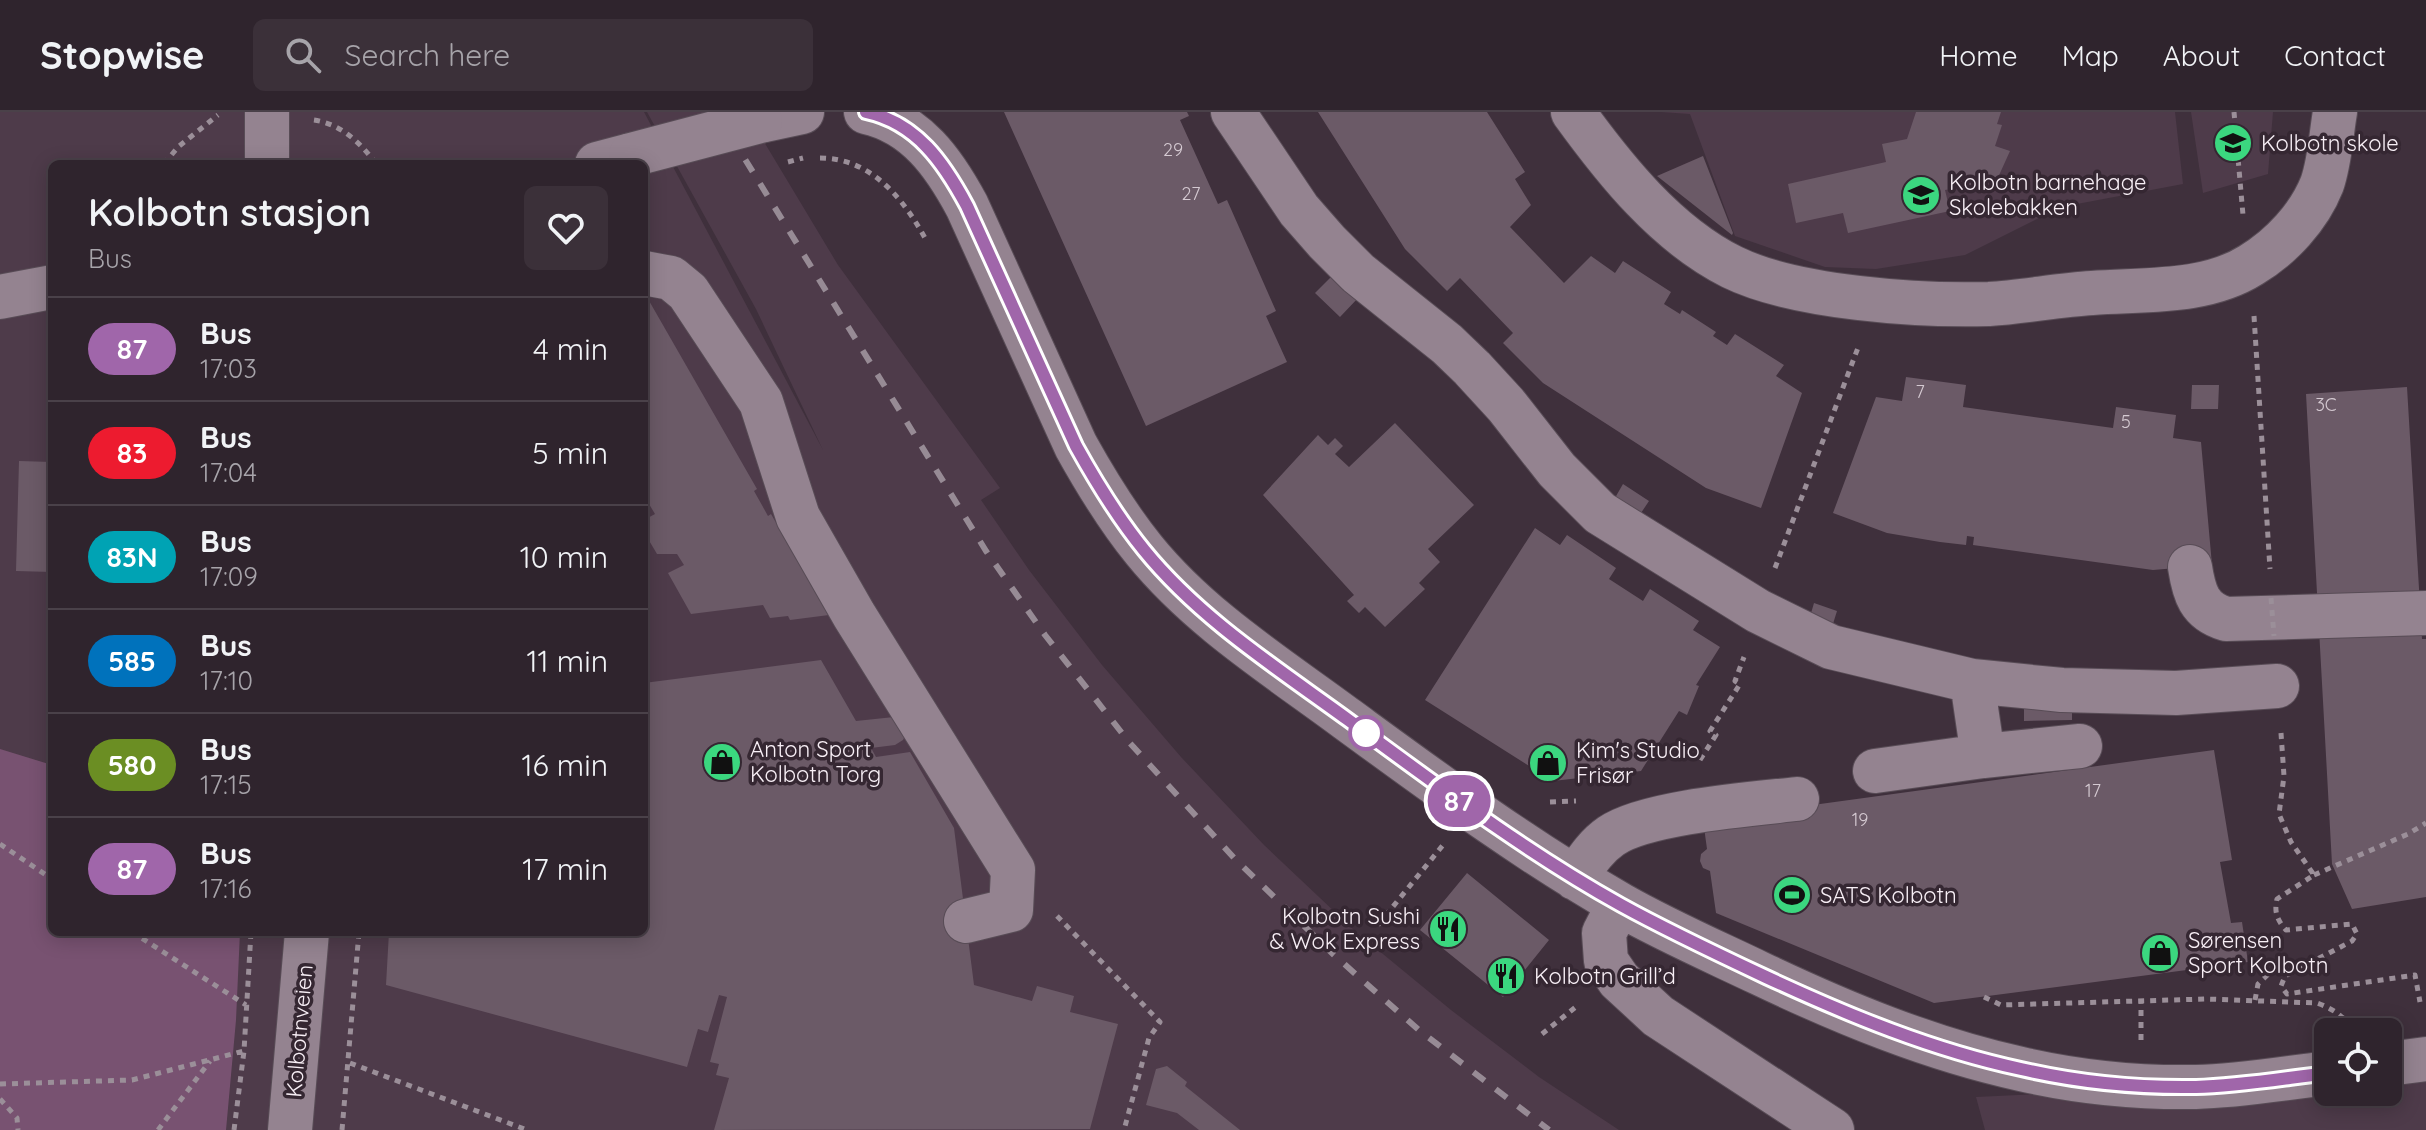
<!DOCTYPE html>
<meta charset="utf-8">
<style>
body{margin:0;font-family:Quicksand,sans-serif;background:#3b3039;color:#f1f3f6;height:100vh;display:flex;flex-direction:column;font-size:30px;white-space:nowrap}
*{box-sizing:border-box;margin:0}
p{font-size:26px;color:#a7a4aa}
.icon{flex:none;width:44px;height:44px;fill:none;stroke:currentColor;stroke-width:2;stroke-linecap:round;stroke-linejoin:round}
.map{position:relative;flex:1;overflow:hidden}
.details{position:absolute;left:48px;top:48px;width:600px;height:776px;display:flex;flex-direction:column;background:#2f242d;border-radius:12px;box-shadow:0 4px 20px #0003,0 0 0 2px #4a4149}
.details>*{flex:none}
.badge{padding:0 16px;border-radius:26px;font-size:28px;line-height:52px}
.tools{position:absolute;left:2314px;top:906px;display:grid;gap:16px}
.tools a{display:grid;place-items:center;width:88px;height:88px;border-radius:12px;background:#2f242d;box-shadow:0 4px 20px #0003,0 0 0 2px #4a4149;font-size:40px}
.map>.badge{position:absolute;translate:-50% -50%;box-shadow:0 0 0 4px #fff}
.round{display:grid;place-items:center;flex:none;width:84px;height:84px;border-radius:12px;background:#3b3039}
.summary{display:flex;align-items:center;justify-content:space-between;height:136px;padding:0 40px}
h1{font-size:38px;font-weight:600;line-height:60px}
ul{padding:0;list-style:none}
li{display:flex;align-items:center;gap:24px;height:104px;padding:0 40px;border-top:2px solid #4a4149}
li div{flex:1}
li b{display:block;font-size:30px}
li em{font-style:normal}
li .badge{min-width:88px;font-weight:700;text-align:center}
header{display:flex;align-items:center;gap:48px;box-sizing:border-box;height:112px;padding:0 40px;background:#2f242d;border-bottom:2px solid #4a4149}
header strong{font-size:38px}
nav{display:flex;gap:44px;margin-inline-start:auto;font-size:28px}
.search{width:560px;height:72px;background:#3b3039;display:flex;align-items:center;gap:20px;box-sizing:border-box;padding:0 28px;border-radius:12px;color:#a7a4aa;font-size:30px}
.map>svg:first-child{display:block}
.built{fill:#4e3b4a;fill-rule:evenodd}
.green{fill:#785271}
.building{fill:#6b5a67}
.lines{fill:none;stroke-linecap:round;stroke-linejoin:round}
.minor-casing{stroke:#584c56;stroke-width:46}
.path{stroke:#9b8f99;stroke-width:5;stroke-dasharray:6 6;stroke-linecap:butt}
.minor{stroke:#948390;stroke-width:44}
.rail{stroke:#978b95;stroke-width:6;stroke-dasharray:14 14;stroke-linecap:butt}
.minor-bridge-casing{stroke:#584c56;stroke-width:46;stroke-linecap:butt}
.path-bridge{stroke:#9b8f99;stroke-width:5;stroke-dasharray:6 6;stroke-linecap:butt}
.minor-bridge{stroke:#948390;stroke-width:44}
.line-casing{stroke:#fff;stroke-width:18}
.line{stroke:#a066aa;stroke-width:12}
.stop-dot{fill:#fff;stroke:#a066aa;stroke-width:4}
.labels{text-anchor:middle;stroke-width:7;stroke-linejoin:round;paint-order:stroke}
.number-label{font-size:18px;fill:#d5cad2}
.poi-label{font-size:22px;fill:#f8eff6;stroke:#352732;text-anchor:start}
.street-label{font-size:22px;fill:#f8eff6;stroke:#352732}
</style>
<header>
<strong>Stopwise</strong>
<div class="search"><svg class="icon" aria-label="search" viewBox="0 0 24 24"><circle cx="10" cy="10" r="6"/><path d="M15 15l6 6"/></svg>Search here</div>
<nav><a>Home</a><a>Map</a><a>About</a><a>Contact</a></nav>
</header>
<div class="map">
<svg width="2426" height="1018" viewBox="0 0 2426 1018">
<rect width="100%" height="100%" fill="#3f303c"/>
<path class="built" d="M0,0H644L823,338L756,197L647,0H746L838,153L1000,376L981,388L1029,458L1102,553L1181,645L1264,733L1355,819L1451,898L1539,965L1619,1018H0ZM52,52H644V820H52Z
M1661,0H2175L2183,72L2061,95L1965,143L1876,157L1825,155L1735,124L1690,2Z
M2191,0H2273L2268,62L2203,81Z
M2426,947V1018H1985L1976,985L2218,974L2328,980H2388V952Z"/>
<path class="green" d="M0,637L52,653V820H240L236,908L226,1018H0Z"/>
<path class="building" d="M1004,0H1187L1189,4L1180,8L1218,92L1227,88L1276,199L1266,204L1287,250L1146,314Z
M1318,0H1487L1525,60L1515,67L1531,93L1510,115L1564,171L1591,144L1615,161L1623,149L1671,180L1664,192L1680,202L1682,198L1716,220L1713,224L1727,233L1735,222L1784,253L1776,264L1802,281L1761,396L1706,376L1543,271L1503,231L1513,221L1460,166L1447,179L1405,137Z
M1916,0H2001L1997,12L2002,13L1995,34L2010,39L1996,70L1945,78L1950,99L1848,121L1843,101L1796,111L1788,72L1886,50L1882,32L1907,27Z
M1703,44L1733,121L1732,123L1657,64Z
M1335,161L1359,185L1340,205L1315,181Z
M644,180L757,377L754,379L768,404L771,402L829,503L790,508L788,504L770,506L763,493L691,502L668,461L684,453L677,442H657L644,420V408L655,402L646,387L644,388Z
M1906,265L1966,273L1963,295L2113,316L2116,295L2176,303L2173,326L2201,330L2212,453L2153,458L1973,433L1974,425L1967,424L1966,433L1940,430L1887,421L1833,401L1876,285L1902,289Z
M2192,273H2219L2218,297H2191Z
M2407,275L2422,527H2426V785L2352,797L2332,752L2306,282Z
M1395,311L1474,393L1428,437L1440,450L1419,471L1425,477L1385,515L1365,495L1359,501L1347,489L1354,483L1263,383L1318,323L1328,333L1335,326L1343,334L1335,342L1349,355Z
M19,349L52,350V460L16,459Z
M1623,372L1649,389L1637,407L1612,391Z
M1535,416L1560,433L1567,423L1616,456L1609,467L1643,489L1650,477L1699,509L1693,518L1720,535L1696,573L1699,574L1687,603L1679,599L1641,659L1553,669L1425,588Z
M1814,491L1837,499L1832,515L1809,508Z
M821,548L856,609L894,605L905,624L903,628L895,633L871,636L876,645L910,640L954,716L974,873L1032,889L1037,874L1074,884L1070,900L1118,912L1090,1017L714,1018L729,966L716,963L719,952L710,950L727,885L719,883L708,920L698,917L687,955L386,873L389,820H644V571Z
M2072,591V608L2024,609V592Z
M2214,638L2232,748L2220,750L2231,811L2242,810L2248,850L1934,891L1716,801L1710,759L1703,756L1700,749L1701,742L1707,737L1703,708Z
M1467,761L1549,828L1503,885L1420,818Z
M1167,954L1187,970L1185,974L1240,1018H1199L1177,1001L1146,993L1156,957Z"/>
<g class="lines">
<defs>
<path id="minor" d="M267,0V52
M866,0C916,11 944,51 967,94L1076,334C1096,370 1118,406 1144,438C1200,507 1277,555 1347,607C1436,672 1525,738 1621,793C1665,818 1713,839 1759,861C1843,901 1930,937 2021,957C2078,970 2138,976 2196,975C2240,974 2285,966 2328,961
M1233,0L1299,98L1327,130L1358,161L1447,232L1472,256L1506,293L1557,358L1600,401L1758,499L1831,535L1972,569L2062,578L2176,581L2277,574
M1573,0C1615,58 1666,122 1732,155C1795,186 1919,194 1989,192C2023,190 2058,183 2092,181C2145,177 2205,182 2251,153C2281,135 2309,105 2322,72C2330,49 2331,23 2335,0
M760,9L802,0
M597,52L631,43
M644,161L671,166L688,180L761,290L798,405L854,503L1013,758L1011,798L966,809
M0,185L52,175
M2190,455C2194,481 2199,499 2226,507L2426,501
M1972,569L1983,644
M1875,659L1983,644L2080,634
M1575,766C1586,750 1595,735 1611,724C1646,700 1752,692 1797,687
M1619,792L1604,821L1606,849L1619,868L1658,904L1832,1018
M2388,952L2426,947
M290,1018L307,820"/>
</defs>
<use href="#minor" class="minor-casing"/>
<path class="path" d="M2234,0L2243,103
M314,8C341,12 361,31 376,52
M820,46C871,46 904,87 926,128
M164,52L178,35L218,3
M2254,204L2270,457
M1775,456L1859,233
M2281,621L2284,664L2279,702L2291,730L2314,763L2277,787C2274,800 2277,808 2286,818L2352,812L2357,822L2352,829L2285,864L2281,874L2287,882L2415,863L2420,890
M1700,648L1716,623L1710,619L1740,572L1735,569L1744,545
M1550,690L1576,689
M0,732L52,767
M2314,763L2408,722L2426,711
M1057,804L1160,910L1149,926L1124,1018
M1378,813L1443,733
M132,820L246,893
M1984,885L2001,893L2206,887L2317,891C2334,897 2344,905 2355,919
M2255,888L2258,872L2279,852
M1542,922L1577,894
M2141,928V889
M350,951L527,1018
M0,972L132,968L244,939
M0,987L17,1006L18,1018
M158,1018L210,949
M234,1018L244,939L251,820
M342,1018L359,820"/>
<use href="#minor" class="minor"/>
<path class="rail" d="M716,0L986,439L1045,523L1129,630L1234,746L1334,843L1420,919L1549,1018"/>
<defs>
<path id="minor-bridge" d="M631,43L760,9"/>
</defs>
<use href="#minor-bridge" class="minor-bridge-casing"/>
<path class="path-bridge" d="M788,50L803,46
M2271,486L2274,524"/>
<use href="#minor-bridge" class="minor-bridge"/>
</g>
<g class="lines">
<defs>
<path id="line" d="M866,0C917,11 944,51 967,94L1076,334C1096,370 1118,406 1144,438C1200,507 1277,556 1347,607C1436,672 1524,739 1621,793C1668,819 1717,842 1766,865C1848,903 1932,938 2021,957C2077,970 2138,976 2196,975C2240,974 2285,966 2328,961"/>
</defs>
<use href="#line" class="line-casing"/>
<use href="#line" class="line"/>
</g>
<defs>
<symbol id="school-disc" viewBox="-11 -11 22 22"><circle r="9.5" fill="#3bd77f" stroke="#352732"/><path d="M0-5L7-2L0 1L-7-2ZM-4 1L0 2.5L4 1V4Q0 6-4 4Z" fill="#111"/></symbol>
<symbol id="shop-disc" viewBox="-11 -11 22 22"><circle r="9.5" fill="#3bd77f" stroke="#352732"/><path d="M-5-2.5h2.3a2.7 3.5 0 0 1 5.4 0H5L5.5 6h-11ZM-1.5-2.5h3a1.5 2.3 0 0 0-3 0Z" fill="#111"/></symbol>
<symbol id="stadium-disc" viewBox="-11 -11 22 22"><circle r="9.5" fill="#3bd77f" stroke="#352732"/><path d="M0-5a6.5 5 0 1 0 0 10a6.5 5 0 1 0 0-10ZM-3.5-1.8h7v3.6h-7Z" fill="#111"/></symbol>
<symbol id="restaurant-disc" viewBox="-11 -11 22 22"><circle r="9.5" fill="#3bd77f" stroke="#352732"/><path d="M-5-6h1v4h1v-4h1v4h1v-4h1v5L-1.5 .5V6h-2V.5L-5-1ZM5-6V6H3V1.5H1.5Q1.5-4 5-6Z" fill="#111"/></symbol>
</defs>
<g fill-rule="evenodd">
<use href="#school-disc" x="2211" y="9" width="44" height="44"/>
<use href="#school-disc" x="1899" y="61" width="44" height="44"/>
<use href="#shop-disc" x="700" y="628" width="44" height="44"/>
<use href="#shop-disc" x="1526" y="629" width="44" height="44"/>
<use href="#stadium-disc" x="1770" y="761" width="44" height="44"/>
<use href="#restaurant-disc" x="1426" y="795" width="44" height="44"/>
<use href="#shop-disc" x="2138" y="819" width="44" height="44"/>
<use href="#restaurant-disc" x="1484" y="842" width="44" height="44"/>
</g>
<circle class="stop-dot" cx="1366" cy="621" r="16"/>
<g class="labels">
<g class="number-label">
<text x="1173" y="44">29</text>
<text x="1191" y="88">27</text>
<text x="1920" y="286">7</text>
<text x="2326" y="299">3C</text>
<text x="2126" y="316">5</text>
<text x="2093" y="685">17</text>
<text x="1860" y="714">19</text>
</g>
<g class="poi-label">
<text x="2261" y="39">Kolbotn skole</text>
<text x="1949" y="78">Kolbotn barnehage<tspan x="1949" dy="25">Skolebakken</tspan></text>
<text x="750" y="645">Anton Sport<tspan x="750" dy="25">Kolbotn Torg</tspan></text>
<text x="1576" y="646">Kim's Studio<tspan x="1576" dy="25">Frisør</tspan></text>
<text x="1820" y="791">SATS Kolbotn</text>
<text x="1420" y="812" text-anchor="end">Kolbotn Sushi<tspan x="1420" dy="25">&amp; Wok Express</tspan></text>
<text x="2188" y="836">Sørensen<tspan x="2188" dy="25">Sport Kolbotn</tspan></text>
<text x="1534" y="872">Kolbotn Grill’d</text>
</g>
<g class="street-label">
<text transform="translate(299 919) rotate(-85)" y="8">Kolbotnveien</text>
</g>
</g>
</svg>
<div class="tools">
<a><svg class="icon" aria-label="locate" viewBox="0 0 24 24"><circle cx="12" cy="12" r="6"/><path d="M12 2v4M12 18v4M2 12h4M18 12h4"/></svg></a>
</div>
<b class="badge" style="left:1459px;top:689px;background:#a066aa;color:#fff">87</b>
<section class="details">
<div class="summary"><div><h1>Kolbotn stasjon</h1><p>Bus</p></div><a class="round"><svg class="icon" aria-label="heart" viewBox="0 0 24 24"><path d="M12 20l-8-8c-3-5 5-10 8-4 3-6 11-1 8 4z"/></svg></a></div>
<ul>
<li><span class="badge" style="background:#a066aa;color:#fff">87</span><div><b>Bus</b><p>17:03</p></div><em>4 min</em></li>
<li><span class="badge" style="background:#ed1b2f;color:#fff">83</span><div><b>Bus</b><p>17:04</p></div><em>5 min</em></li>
<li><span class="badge" style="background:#00a3b4;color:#fff">83N</span><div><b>Bus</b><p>17:09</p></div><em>10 min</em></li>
<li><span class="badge" style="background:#0072bc;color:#fff">585</span><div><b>Bus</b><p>17:10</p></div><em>11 min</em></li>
<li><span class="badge" style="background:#6b8e23;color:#fff">580</span><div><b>Bus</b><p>17:15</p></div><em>16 min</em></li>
<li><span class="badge" style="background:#a066aa;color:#fff">87</span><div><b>Bus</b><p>17:16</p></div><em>17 min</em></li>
</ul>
</section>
</div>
